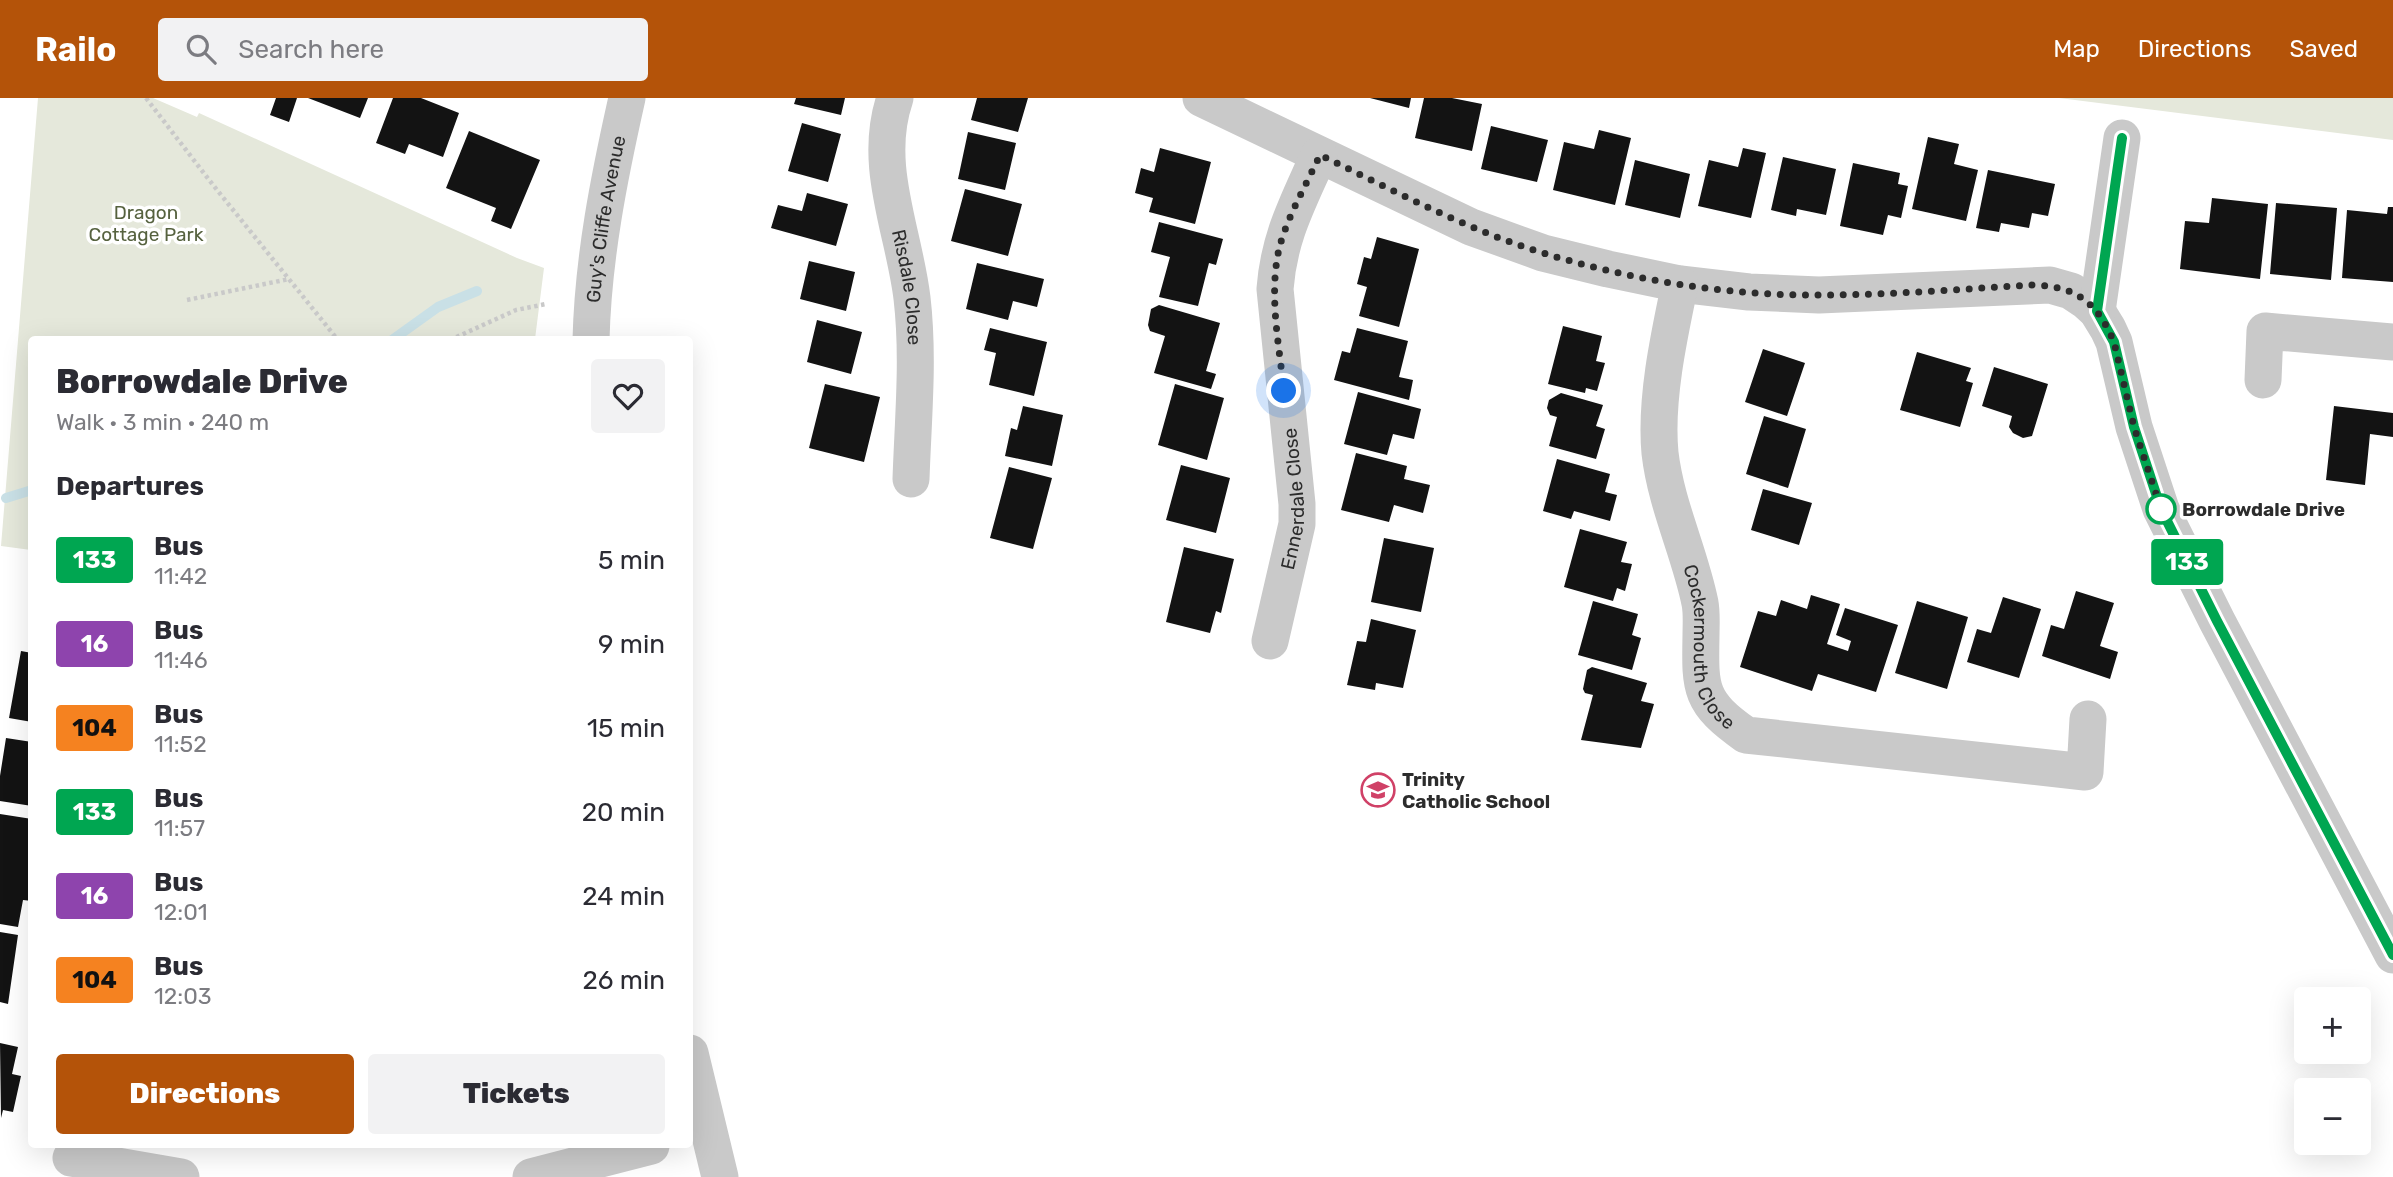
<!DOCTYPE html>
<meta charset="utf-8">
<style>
body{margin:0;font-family:Rubik,sans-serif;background:#f2f2f3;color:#2b2b33;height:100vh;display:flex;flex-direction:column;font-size:26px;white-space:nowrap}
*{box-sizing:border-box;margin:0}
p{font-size:23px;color:#7c7c81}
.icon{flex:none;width:38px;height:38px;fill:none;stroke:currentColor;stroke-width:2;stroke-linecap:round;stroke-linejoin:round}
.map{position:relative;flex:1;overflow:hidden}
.sheet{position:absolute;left:28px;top:238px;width:665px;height:812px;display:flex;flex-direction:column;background:#fff;border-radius:7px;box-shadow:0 7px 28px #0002}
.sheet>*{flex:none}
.badge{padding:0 14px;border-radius:5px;font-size:24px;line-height:46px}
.controls{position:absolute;left:2294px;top:889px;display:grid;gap:14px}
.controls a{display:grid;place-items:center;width:77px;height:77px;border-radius:7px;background:#fff;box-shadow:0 7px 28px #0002;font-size:35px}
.you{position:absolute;width:35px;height:35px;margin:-18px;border:5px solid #fff;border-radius:50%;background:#1a73e8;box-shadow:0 0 0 10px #1a73e833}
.map>.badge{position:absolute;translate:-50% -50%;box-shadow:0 0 0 4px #fff}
h2{padding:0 28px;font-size:26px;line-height:63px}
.round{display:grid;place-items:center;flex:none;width:74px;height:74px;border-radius:7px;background:#f2f2f3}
.summary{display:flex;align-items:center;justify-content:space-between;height:119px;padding:0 28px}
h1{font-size:33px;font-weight:800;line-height:52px}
.button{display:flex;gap:14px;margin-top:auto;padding:14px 28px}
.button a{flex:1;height:80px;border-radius:7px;background:#b45309;color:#fff;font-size:28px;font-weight:800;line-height:80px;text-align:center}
.button a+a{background:#f2f2f3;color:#2b2b33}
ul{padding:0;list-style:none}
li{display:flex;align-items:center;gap:21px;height:84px;padding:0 28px}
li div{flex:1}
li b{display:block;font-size:26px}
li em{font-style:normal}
li .badge{min-width:77px;font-weight:700;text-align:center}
header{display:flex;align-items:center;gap:42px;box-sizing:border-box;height:98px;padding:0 35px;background:#b45309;color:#fff}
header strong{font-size:33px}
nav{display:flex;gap:38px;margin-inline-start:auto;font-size:24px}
.search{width:490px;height:63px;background:#f2f2f3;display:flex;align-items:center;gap:18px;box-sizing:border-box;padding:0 24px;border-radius:7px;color:#7c7c81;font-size:26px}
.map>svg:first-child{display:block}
.green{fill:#e5e8db}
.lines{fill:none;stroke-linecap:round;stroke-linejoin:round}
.stream{stroke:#c9e0e6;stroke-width:10}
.building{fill:#131313}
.path{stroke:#c9c9c9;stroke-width:4.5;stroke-dasharray:3.5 3.5;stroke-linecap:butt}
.minor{stroke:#c9c9c9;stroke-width:37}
.line-casing{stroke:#fff;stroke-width:16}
.line{stroke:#00a651;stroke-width:10}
.walk{stroke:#2c2c2c;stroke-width:7;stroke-dasharray:0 12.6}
.stop-dot{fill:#fff;stroke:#00a651;stroke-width:3.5}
.labels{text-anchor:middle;stroke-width:7;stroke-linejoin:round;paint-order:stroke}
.park-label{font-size:19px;fill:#56623f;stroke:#fff}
.street-label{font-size:19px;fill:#2c2c2c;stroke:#fff}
.stop-label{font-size:19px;font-weight:bold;fill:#2c2c2c;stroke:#fff;text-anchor:start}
.poi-label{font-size:19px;font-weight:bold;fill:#2c2c2c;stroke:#fff;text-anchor:start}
</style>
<header>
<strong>Railo</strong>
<div class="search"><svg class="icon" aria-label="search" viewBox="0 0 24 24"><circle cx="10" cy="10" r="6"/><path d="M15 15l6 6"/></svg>Search here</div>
<nav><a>Map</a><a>Directions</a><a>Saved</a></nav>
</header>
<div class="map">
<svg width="2393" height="1079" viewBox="0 0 2393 1079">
<rect width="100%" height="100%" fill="#fff"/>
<path class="green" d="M38,0H153L197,19L199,15L517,160L544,170L535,241L32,242L31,452L1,448Z
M2059,0H2393V42Z"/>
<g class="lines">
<path class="stream" d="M392,242L438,209L477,193
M6,400L32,392"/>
</g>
<path class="building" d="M276,0H297L289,24L270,17Z
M308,0H368L360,20Z
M393,0H421L459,15L443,59L409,46L405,56L376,45Z
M796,0H845L841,17L794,6Z
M977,0H1028L1018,34L971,22Z
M1370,0H1411L1409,10Z
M1424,0H1452L1482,6L1472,53L1415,40Z
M802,25L841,36L828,84L788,73Z
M1491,28L1548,42L1537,84L1481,71Z
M1599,32L1631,40L1615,107L1553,92L1564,44L1594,51Z
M469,33L540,62L511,131L491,123L496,110L446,90Z
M968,34L1016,45L1005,92L958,81Z
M1928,39L1959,46L1954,66L1978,72L1966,123L1912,111Z
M1160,50L1211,64L1195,126L1149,114L1153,100L1135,95L1141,70L1154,74Z
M1743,50L1766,55L1751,120L1698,108L1709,62L1738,69Z
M1783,59L1836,71L1826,117L1797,111L1796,118L1771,112Z
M1635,62L1690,76L1680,120L1625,107Z
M1853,65L1900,75L1898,86L1908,88L1901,120L1888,117L1883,137L1840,128Z
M1988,72L2055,86L2048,118L2032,115L2029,130L2001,125L1999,134L1976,130Z
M965,91L1022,106L1008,158L951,143Z
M807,95L848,106L836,148L771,130L778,107L802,113Z
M2212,100L2268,106L2260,181L2180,171L2185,123L2209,125Z
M2276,105L2337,110L2331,182L2270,176Z
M2388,109H2393V184L2342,180L2347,112L2387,116Z
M1159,124L1223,141L1216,167L1209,165L1198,208L1159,199L1170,159L1151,154Z
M1377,139L1419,151L1399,229L1359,218L1367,189L1357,186L1364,159L1371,161Z
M809,163L855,174L846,213L800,201Z
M977,165L1044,181L1037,209L1013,203L1008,222L966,211Z
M1159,207L1220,225L1206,273L1216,276L1211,291L1154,275L1165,238L1150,233L1148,227L1151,211Z
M817,222L862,234L851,276L807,264Z
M1563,228L1602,238L1596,263L1605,265L1597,293L1586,290L1585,295L1548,286Z
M990,230L1047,244L1034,298L989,287L996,255L984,252Z
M1357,230L1408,243L1399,279L1413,282L1409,302L1334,282L1342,253L1350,255Z
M1763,251L1805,265L1787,318L1745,304Z
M1917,254L1971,270L1966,283L1973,285L1960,329L1900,312Z
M1994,269L2048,286L2032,338L2023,340L2013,335L2009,329L2012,318L1982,308Z
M825,286L880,299L864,364L809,350Z
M1175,286L1224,300L1207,362L1158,347Z
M1358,294L1421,311L1414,341L1393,336L1387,357L1344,346Z
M1561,295L1603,307L1596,328L1605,331L1596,361L1549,348L1557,319L1550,317L1547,310L1549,302Z
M1023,308L1063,317L1052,368L1005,358L1011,330L1017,332Z
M2334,308L2393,315V339L2370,336L2365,387L2326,382Z
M1764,318L1806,331L1788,390L1746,376Z
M1356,355L1407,368L1404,381L1430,387L1423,415L1394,407L1389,424L1341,412Z
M1557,361L1610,376L1605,394L1617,397L1610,423L1574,413L1571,421L1543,413Z
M1181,367L1230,380L1216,435L1166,422Z
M1009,369L1052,380L1033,451L990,440Z
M1763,391L1812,405L1799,447L1751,432Z
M1580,431L1627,444L1621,464L1632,466L1625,493L1617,490L1613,503L1564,489Z
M1384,440L1434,450L1421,514L1371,504Z
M1184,449L1234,461L1221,515L1216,513L1210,535L1166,524Z
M2076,493L2114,505L2100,548L2118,554L2110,581L2042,558L2051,527L2064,531Z
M1811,497L1840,506L1827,546L1848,553L1851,543L1836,537L1845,510L1898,527L1876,594L1818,576L1812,593L1740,569L1758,513L1776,518L1781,502L1807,511Z
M2003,499L2041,511L2019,580L1967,564L1977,531L1991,535Z
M1593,503L1638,516L1632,537L1641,540L1632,572L1578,557Z
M1917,503L1968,519L1947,591L1895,575Z
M1371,521L1416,532L1403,590L1376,585L1375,592L1347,587L1357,543L1366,544Z
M21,553L32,555V624L9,620Z
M1592,569L1647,585L1641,603L1654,606L1641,650L1581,642L1593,597L1585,595L1583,591L1587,572Z
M6,640L32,644V708L0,703V678Z
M0,716L32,721V752L28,770H32V803L23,802L18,829L0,826Z
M0,834L18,837L8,906L0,904Z
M0,945L18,949L12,976L21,978L13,1014L3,1012L1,1020Z"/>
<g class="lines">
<path class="path" d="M146,0L213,87L338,242
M187,202L289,181
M450,242L516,212L546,206"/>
<g class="minor">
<path id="s1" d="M895,0C872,67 904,133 912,200C919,260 913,321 911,381"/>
<path d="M1201,0L1471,129L1543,155L1608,171L1680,186L1749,194L1819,197L2050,187L2071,193L2086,203L2097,213L2108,231L2114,244L2134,329L2161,411L2217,523L2393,857"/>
<path id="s2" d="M1680,186C1669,238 1655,302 1660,355C1666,407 1690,455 1700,505C1702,516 1701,527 1701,537C1700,591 1699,604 1746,637L2085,674L2088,621"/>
<path d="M2097,213L2122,40"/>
<path id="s3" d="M591,242C593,160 609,80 627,0"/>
<path d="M2263,282L2265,233L2393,244"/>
<path id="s4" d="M1270,543L1297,426V406L1275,191C1279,138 1298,105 1319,57"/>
<path d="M690,955L720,1079"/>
<path d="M71,1060L181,1079"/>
<path d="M531,1079L651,1048"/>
</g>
</g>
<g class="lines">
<defs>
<path id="line" d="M2122,40L2097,213L2114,244L2134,329L2161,411L2217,523L2393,857"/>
</defs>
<use href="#line" class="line-casing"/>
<use href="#line" class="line"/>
<path class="walk" d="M1284,293C1279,246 1268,194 1280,147C1289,116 1306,87 1320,57C1393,92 1465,131 1543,155C1631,182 1728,198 1820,197C1891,197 1962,191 2032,187C2076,188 2097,204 2114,244L2134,329L2161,411"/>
</g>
<defs>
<symbol id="school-ring" viewBox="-11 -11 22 22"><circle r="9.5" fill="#fff" stroke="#d04167" stroke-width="1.5"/><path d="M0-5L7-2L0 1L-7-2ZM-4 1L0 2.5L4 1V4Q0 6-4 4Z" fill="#d04167"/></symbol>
</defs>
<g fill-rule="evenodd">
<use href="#school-ring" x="1359" y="673" width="38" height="38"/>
</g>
<circle class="stop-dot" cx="2161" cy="411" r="14"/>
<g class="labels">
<g class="park-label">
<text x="146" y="121">Dragon<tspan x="146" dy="22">Cottage Park</tspan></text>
</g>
<g class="street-label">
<text dy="7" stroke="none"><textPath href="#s3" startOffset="122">Guy's Cliffe Avenue</textPath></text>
<text dy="7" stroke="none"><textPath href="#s1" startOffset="192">Risdale Close</textPath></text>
<text dy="7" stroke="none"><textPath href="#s4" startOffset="145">Ennerdale Close</textPath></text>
<text dy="7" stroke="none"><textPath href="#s2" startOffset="373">Cockermouth Close</textPath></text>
</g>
<g class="stop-label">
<text x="2182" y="418">Borrowdale Drive</text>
</g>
<g class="poi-label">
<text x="1402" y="688">Trinity<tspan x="1402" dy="22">Catholic School</tspan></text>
</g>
</g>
</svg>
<div class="controls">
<a>+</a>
<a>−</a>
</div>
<div class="you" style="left:1284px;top:293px"></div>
<b class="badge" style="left:2187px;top:464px;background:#00a651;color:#fff">133</b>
<section class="sheet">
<div class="summary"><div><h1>Borrowdale Drive</h1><p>Walk · 3 min · 240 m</p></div><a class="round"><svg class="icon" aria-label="heart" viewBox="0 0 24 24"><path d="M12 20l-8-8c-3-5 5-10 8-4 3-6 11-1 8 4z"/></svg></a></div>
<h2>Departures</h2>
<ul>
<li><span class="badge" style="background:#00a651;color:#fff">133</span><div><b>Bus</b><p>11:42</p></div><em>5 min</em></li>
<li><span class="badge" style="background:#8e44ad;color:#fff">16</span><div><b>Bus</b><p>11:46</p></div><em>9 min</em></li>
<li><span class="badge" style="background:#f58220;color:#111">104</span><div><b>Bus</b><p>11:52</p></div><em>15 min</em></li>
<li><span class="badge" style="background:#00a651;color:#fff">133</span><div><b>Bus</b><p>11:57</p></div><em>20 min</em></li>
<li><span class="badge" style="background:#8e44ad;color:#fff">16</span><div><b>Bus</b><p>12:01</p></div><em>24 min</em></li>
<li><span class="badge" style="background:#f58220;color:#111">104</span><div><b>Bus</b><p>12:03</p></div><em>26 min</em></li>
</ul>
<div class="button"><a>Directions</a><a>Tickets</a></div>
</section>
</div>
